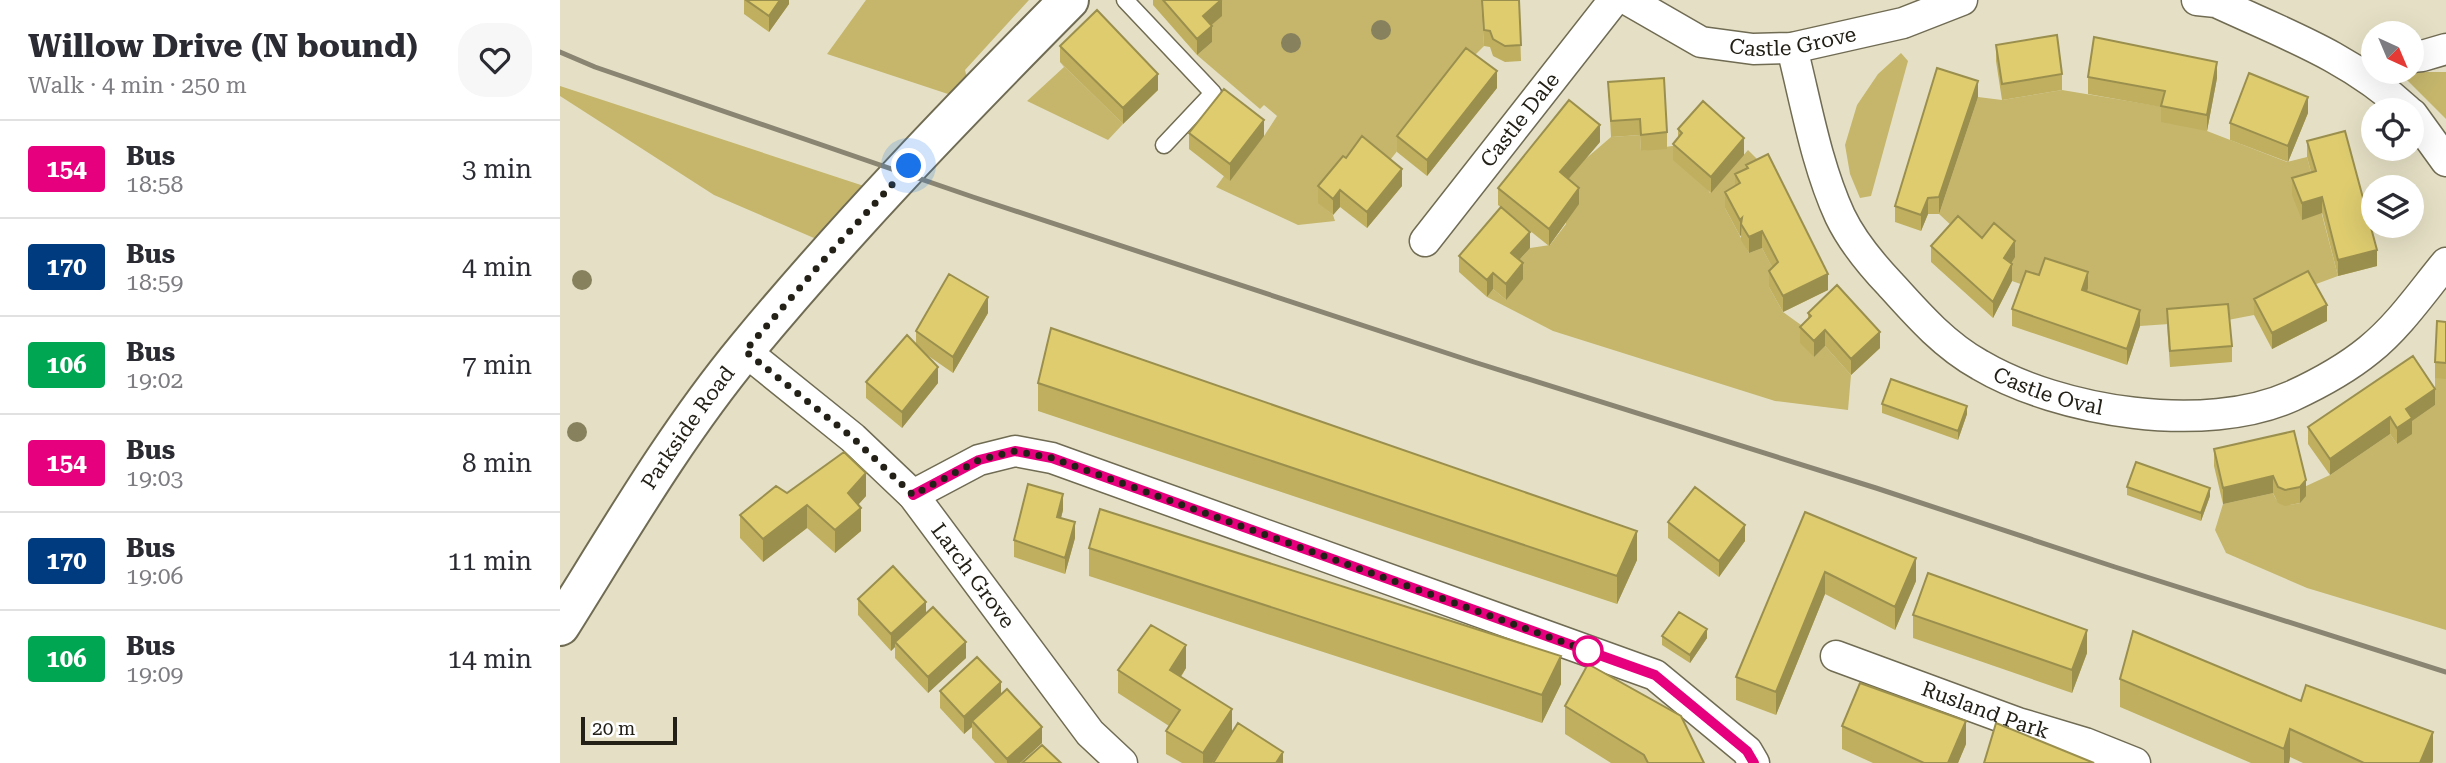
<!DOCTYPE html>
<meta charset="utf-8">
<style>
body{margin:0;font-family:"Roboto Serif",serif;background:#f7f7f7;color:#2b2b33;height:100vh;display:flex;flex-direction:column;font-size:26px;white-space:nowrap}
*{box-sizing:border-box;margin:0}
p{font-size:23px;color:#7c7c81}
.icon{flex:none;width:38px;height:38px;fill:none;stroke:currentColor;stroke-width:2;stroke-linecap:round;stroke-linejoin:round}
.map{position:relative;flex:1;overflow:hidden}
.drawer{display:flex;flex-direction:column;background:#fff;width:560px}
.drawer>*{flex:none}
.badge{padding:0 14px;border-radius:5px;font-size:24px;line-height:46px}
.needle{width:46px;rotate:136deg}
.fabs{position:absolute;left:1801px;top:21px;display:grid;gap:14px}
.fabs a{display:grid;place-items:center;width:63px;height:63px;border-radius:50%;background:#fff;box-shadow:0 7px 28px #0002;font-size:35px}
.scale{position:absolute;left:21px;bottom:18px;width:96px;box-sizing:border-box;padding-left:7px;border:4px solid #232117;border-top:0;font-size:19px;line-height:24px;white-space:nowrap;color:#232117;-webkit-text-stroke:5px #fff;paint-order:stroke}
.you{position:absolute;width:35px;height:35px;margin:-18px;border:5px solid #fff;border-radius:50%;background:#1a73e8;box-shadow:0 0 0 10px #1a73e833}
.map>.badge{position:absolute;translate:-50% -50%;box-shadow:0 0 0 4px #fff}
.round{display:grid;place-items:center;flex:none;width:74px;height:74px;border-radius:28px;background:#f7f7f7}
.summary{display:flex;align-items:center;justify-content:space-between;height:119px;padding:0 28px}
h1{font-size:33px;font-weight:700;line-height:52px}
ul{padding:0;list-style:none}
li{display:flex;align-items:center;gap:21px;height:98px;padding:0 28px;border-top:2px solid #e1e1e2}
li div{flex:1}
li b{display:block;font-size:26px}
li em{font-style:normal}
li .badge{min-width:77px;font-weight:700;text-align:center}
main{display:flex;flex:1;min-height:0}
.map>svg:first-child{display:block}
.green{fill:#c5b66c}
.lines{fill:none;stroke-linecap:round;stroke-linejoin:round}
.service-casing{stroke:#706b53;stroke-width:19}
.minor-casing{stroke:#706b53;stroke-width:33}
.tertiary-casing{stroke:#706b53;stroke-width:42}
.service{stroke:#fff;stroke-width:16}
.minor{stroke:#fff;stroke-width:30}
.tertiary{stroke:#fff;stroke-width:38}
.rail{stroke:#898572;stroke-width:5}
.tree{fill:#87815e}
.wall{fill:#bfaf5f}
.shaded-wall{fill:#9b8f4e}
.building{fill:#decc6f;stroke:#9b8f4e;stroke-width:2}
.line-casing{stroke:#fff;stroke-width:16}
.line{stroke:#e6007e;stroke-width:10}
.walk{stroke:#232117;stroke-width:7;stroke-dasharray:0 12.6}
.stop-dot{fill:#fff;stroke:#e6007e;stroke-width:3.5}
.labels{text-anchor:middle;stroke-width:7;stroke-linejoin:round;paint-order:stroke}
.street-label{font-size:21px;fill:#232117;stroke:#fff}
</style>
<main>
<section class="drawer">
<div class="summary"><div><h1>Willow Drive (N bound)</h1><p>Walk · 4 min · 250 m</p></div><a class="round"><svg class="icon" aria-label="heart" viewBox="0 0 24 24"><path d="M12 20l-8-8c-3-5 5-10 8-4 3-6 11-1 8 4z"/></svg></a></div>
<ul>
<li><span class="badge" style="background:#e6007e;color:#fff">154</span><div><b>Bus</b><p>18:58</p></div><em>3 min</em></li>
<li><span class="badge" style="background:#003b80;color:#fff">170</span><div><b>Bus</b><p>18:59</p></div><em>4 min</em></li>
<li><span class="badge" style="background:#00a651;color:#fff">106</span><div><b>Bus</b><p>19:02</p></div><em>7 min</em></li>
<li><span class="badge" style="background:#e6007e;color:#fff">154</span><div><b>Bus</b><p>19:03</p></div><em>8 min</em></li>
<li><span class="badge" style="background:#003b80;color:#fff">170</span><div><b>Bus</b><p>19:06</p></div><em>11 min</em></li>
<li><span class="badge" style="background:#00a651;color:#fff">106</span><div><b>Bus</b><p>19:09</p></div><em>14 min</em></li>
</ul>
</section>
<div class="map">
<svg width="1886" height="763" viewBox="0 0 1886 763">
<rect width="100%" height="100%" fill="#e5e0c5"/>
<path class="green" d="M306,0H469L405,70L408,82L394,96L267,54Z
M655,0H921L924,46L906,64L823,169L759,203L773,215L775,221L738,225L656,187L664,176L704,136L717,116L704,105L700,109L637,55L652,42L643,32Z
M1341,53L1348,61L1311,196L1300,198L1290,174L1285,145L1297,105L1318,74Z
M500,62L563,124L548,140L467,101L504,67Z
M1839,72H1886V119Z
M0,86L310,188L261,241L154,195L0,96Z
M1502,90L1604,107L1647,131L1727,162L1747,157L1778,276L1748,287L1694,315L1668,320L1580,326L1452,281L1444,275L1454,257L1422,254L1379,214L1418,97L1442,100Z
M1080,135L1081,151L1118,145L1150,193L1188,150L1208,170L1165,208L1189,253L1202,248L1218,278L1209,287L1223,312L1248,330L1254,357L1265,346L1291,375L1288,410L1215,401L993,331L927,297L933,289L946,300L951,269L970,248L990,245L1006,224L1000,189L1023,161L1051,137Z
M1875,378H1886V630L1747,588L1666,553L1655,530L1663,504L1713,493C1718,507 1727,506 1740,503L1744,487L1770,475L1830,434L1837,444L1846,425L1875,405Z"/>
<g class="lines">
<defs>
<path id="service" d="M565,0L653,93L604,145"/>
<g id="minor">
<path id="s1" d="M1068,0L1141,42L1193,49L1232,48L1343,23L1402,0"/>
<path d="M1637,0L1656,2C1725,34 1790,57 1847,110"/>
<path id="s2" d="M1232,48C1246,103 1256,164 1280,216C1292,241 1311,264 1330,284C1357,314 1384,345 1420,365C1500,412 1645,435 1732,396C1758,384 1787,368 1809,350C1839,326 1862,292 1886,263"/>
<path d="M1852,57L1862,56L1886,49"/>
<path d="M1852,114L1886,161"/>
<path id="s3" d="M865,241L1054,0"/>
<path id="s4" d="M185,351L293,438L353,495L530,733L562,763"/>
<path d="M353,495L419,460L455,451L492,458L1095,675L1187,751L1194,763"/>
<path id="s5" d="M1276,656L1458,723L1525,743L1575,763"/>
</g>
<g id="tertiary">
<path id="s6" d="M0,626C59,532 115,435 186,349C287,227 398,112 509,0"/>
</g>
</defs>
<use href="#service" class="service-casing"/>
<use href="#minor" class="minor-casing"/>
<use href="#tertiary" class="tertiary-casing"/>
<use href="#service" class="service"/>
<use href="#minor" class="minor"/>
<use href="#tertiary" class="tertiary"/>
<path class="rail" d="M0,52L35,67L413,197L914,362L1316,488L1555,567L1886,672"/>
</g>
<g class="tree">
<circle cx="821" cy="30" r="10"/>
<circle cx="731" cy="43" r="10"/>
<circle cx="22" cy="280" r="10"/>
<circle cx="17" cy="432" r="10"/>
</g>
<path class="wall" d="M184,0H229V4L209,32L184,14Z
M593,0H662V16L652,25V42L637,55L593,5Z
M921,0H959L961,61L945,62L933,56L930,47L924,46Z
M1436,45L1502,74V90L1442,100L1436,61Z
M500,46L598,90L563,124L500,62Z
M1528,77L1657,78L1647,131L1601,122V107L1528,94Z
M1048,82L1107,132V149L1081,151L1080,135L1051,137Z
M937,88L867,176L837,152V136Z
M1418,97L1379,214H1368L1361,231L1335,222V206Z
M1748,113L1728,162L1670,140V123Z
M1118,129L1184,155L1151,193L1113,160V144L1118,139Z
M629,133L704,136L670,181L629,149Z
M1747,141L1817,266L1778,276L1762,213L1742,220L1732,195V178L1751,172L1747,157Z
M1040,142L1008,179L1019,204L989,246L938,205V188Z
M786,158L842,186L807,228L780,207L773,215L758,203V186Z
M1186,165L1268,290L1223,312L1209,287V271L1212,267L1202,248L1189,253L1181,240V235L1180,236L1165,208V192L1175,186V174L1186,168Z
M1422,238L1455,257L1451,263L1452,281L1433,318L1371,262V246Z
M970,248L959,260L963,279L946,300L933,289L927,297L899,272V256Z
M1479,275L1528,288L1527,292L1580,326L1567,365L1452,326V309Z
M1694,299L1767,321L1712,349L1694,315Z
M1607,309L1672,346V362L1610,367L1607,325Z
M428,313L393,373L367,355L378,383L342,428L306,398V382L356,344V331Z
M1248,313L1320,348L1291,375L1265,346L1254,357L1240,343V327L1248,319Z
M1886,322V379L1875,378V362Z
M478,383L1077,560L1057,604L478,411Z
M1322,404L1407,414L1398,440L1322,413Z
M1875,405L1852,421V434L1837,444L1830,434L1770,475L1748,444V427Z
M1654,449L1746,480V496L1740,503L1725,506L1718,503L1713,493L1663,504L1654,466Z
M1567,487L1650,496L1641,521L1567,495Z
M227,493L306,496L298,505L301,531L275,553L247,528L203,562L180,538V515Z
M503,510L501,518L515,538L505,574L454,557V540Z
M1245,512L1356,581L1335,630L1265,594L1216,715L1176,700V677Z
M1108,522L1185,541L1159,577L1108,538Z
M529,548L1001,684L982,723L529,576Z
M298,599L366,613L406,658L368,693L335,658V647L331,651L298,615Z
M1353,615L1527,653L1512,693L1353,638Z
M1102,636L1147,638L1130,663L1102,645Z
M626,668L621,677L672,732L652,763H622L606,754V731L609,726L558,693V670Z
M1560,679L1873,761L1872,763H1743L1730,757L1729,763H1691L1560,707Z
M380,691L441,694L482,743L460,763H435L412,738V727L404,734L380,708Z
M1005,706L1144,763H1051L1005,734Z
M1282,726L1406,744L1398,763H1313L1282,749Z"/>
<path class="shaded-wall" d="M220,0H229V4L209,32V16Z
M662,0V16L643,32V16Z
M652,26V42L637,55V39Z
M1657,62V78L1647,131V115Z
M937,71V88L867,176V160Z
M598,74V90L563,124V108Z
M1418,81V97L1379,214V197Z
M1748,97V113L1728,162V146Z
M704,120V136L670,181V164Z
M1040,125V142L1000,189V172Z
M1184,138V155L1151,193V177Z
M842,169V186L807,228V212Z
M1019,188V204L989,246V229Z
M780,190V207L773,215V199Z
M1762,197V213L1742,220V203Z
M1368,198V214L1361,231V215Z
M1182,218L1181,235L1180,236V220Z
M1202,231V248L1189,253V237Z
M970,232V248L951,269V253Z
M1455,241V257L1444,275V258Z
M1817,250V266L1778,276V260Z
M963,263V279L946,300V284Z
M1452,264V281L1433,318V302Z
M1528,272V288L1522,307V290Z
M933,273V289L927,297V280Z
M1268,274V290L1223,312V296Z
M428,297V313L393,373V357Z
M1767,305V321L1712,349V333Z
M1580,310V326L1567,365V349Z
M1265,330V346L1254,357V341Z
M1320,332V348L1291,375V359Z
M378,367V383L342,428V412Z
M1875,389V405L1852,421V434L1837,444V428L1846,409Z
M1407,406V414L1398,440V431Z
M1830,417V434L1770,475V459Z
M306,473V496L288,516V493Z
M1713,476V493L1663,504V488Z
M1746,480V496L1740,503V487Z
M1650,488V496L1641,521V513Z
M503,494V510L497,533V517Z
M247,505V528L203,562V539Z
M301,508V531L275,553V530Z
M515,522V538L505,574V558Z
M1185,525V541L1159,577V561Z
M1077,531V560L1057,604V576Z
M1356,558V581L1335,630V607Z
M1265,572V594L1216,715V692Z
M366,602V618L335,642V647L331,651V634Z
M1147,629V638L1130,663V655Z
M1527,630V653L1512,693V670Z
M406,642V658L368,693V677Z
M626,645V668L610,693V670Z
M1001,656V684L982,723V695Z
M441,682V699L412,721V727L404,734V717Z
M672,709V732L652,763H643V753Z
M1406,721V744L1398,763H1388Z
M482,727V743L460,763H447V759Z
M1730,729V757L1729,763H1724V749Z
M1873,732V761L1872,763H1860Z
M723,752V763H716Z"/>
<path class="building" d="M186,0H220L209,16Z
M603,0H661L643,16L652,26L637,39Z
M922,0H959L961,45L945,46L933,39L930,31L924,30Z
M537,10L598,74L563,108L500,46Z
M1497,35L1502,74L1442,84L1436,45Z
M1534,37L1657,62L1647,115L1601,106L1605,91L1528,77Z
M906,48L937,71L867,160L837,136Z
M1377,68L1418,81L1379,197L1368,198L1361,215L1335,206Z
M1689,73L1748,97L1728,146L1670,123Z
M1104,78L1107,132L1081,135L1080,119L1051,121L1048,82Z
M664,89L704,120L670,164L629,133Z
M1009,100L1040,125L1000,172L1019,188L989,229L938,188Z
M1143,101L1184,138L1151,177L1113,144L1122,133L1118,129Z
M1785,131L1817,250L1778,260L1762,197L1742,203L1732,178L1756,171L1747,141Z
M802,136L842,169L807,212L780,190L773,199L758,186L783,156L786,158Z
M1208,154L1268,274L1223,296L1209,271L1218,262L1202,231L1189,237L1181,224L1182,218L1180,220L1165,192L1180,183L1175,174L1188,168L1186,165Z
M941,207L970,232L951,253L963,263L946,284L933,273L927,280L899,256Z
M1398,216L1422,238L1434,223L1455,241L1444,258L1452,264L1433,302L1371,246Z
M1485,258L1528,272L1522,290L1580,310L1567,349L1452,309L1466,271L1479,275Z
M1748,271L1767,305L1712,333L1694,299Z
M389,274L428,297L393,357L356,331Z
M1277,285L1320,332L1291,359L1265,330L1254,341L1240,327L1251,316L1248,313Z
M1668,304L1672,346L1610,351L1607,309Z
M1877,321L1886,322V363L1875,362Z
M491,328L1077,531L1057,576L478,383Z
M347,335L378,367L342,412L306,382Z
M1853,356L1875,389L1846,409L1852,418L1837,428L1830,417L1770,459L1748,427Z
M1331,379L1407,406L1398,431L1322,404Z
M1734,431L1746,480L1740,487L1725,490L1718,487L1713,476L1663,488L1654,449Z
M284,452L306,473L288,493L301,508L275,530L247,505L203,539L180,515L216,486L227,493Z
M1576,462L1650,488L1641,513L1567,487Z
M468,484L503,494L497,517L515,522L505,558L454,540Z
M1135,487L1185,525L1159,561L1108,522Z
M540,509L1001,656L982,695L529,548Z
M1245,512L1356,558L1335,607L1265,572L1216,692L1176,677Z
M333,566L366,602L331,634L298,599Z
M1368,573L1527,630L1512,670L1353,615Z
M373,607L406,642L368,677L335,642Z
M1119,612L1147,629L1130,655L1102,636Z
M591,625L626,645L610,670L672,709L643,753L606,731L620,710L558,670Z
M1573,631L1741,701L1746,685L1873,732L1860,763H1804L1730,729L1724,749L1560,679Z
M417,657L441,682L404,717L380,691Z
M1028,664L1121,716L1144,763H1088L1084,755L1005,706Z
M1300,683L1406,721L1388,763H1364L1282,726Z
M447,689L482,727L447,759L412,721Z
M678,723L723,752L716,763H653Z
M1436,723L1534,763H1424Z
M482,745L501,763H462Z"/>
<g class="lines">
<defs>
<path id="line" d="M353,495L419,460L455,451L492,458L1095,675L1187,751L1194,763"/>
</defs>
<use href="#line" class="line-casing"/>
<use href="#line" class="line"/>
<path class="walk" d="M349,166L269,254L185,351L293,438L353,495L419,460L455,451L492,458L1028,651"/>
</g>
<circle class="stop-dot" cx="1028" cy="651" r="14"/>
<g class="labels">
<g class="street-label">
<text dy="7" stroke="none"><textPath href="#s1" startOffset="177">Castle Grove</textPath></text>
<text dy="7" stroke="none"><textPath href="#s3" startOffset="154">Castle Dale</textPath></text>
<text dy="7" stroke="none"><textPath href="#s2" startOffset="455">Castle Oval</textPath></text>
<text dy="7" stroke="none"><textPath href="#s6" startOffset="236">Parkside Road</textPath></text>
<text dy="7" stroke="none"><textPath href="#s4" startOffset="322">Larch Grove</textPath></text>
<text dy="7" stroke="none"><textPath href="#s5" startOffset="159">Rusland Park</textPath></text>
</g>
</g>
</svg>
<div class="fabs">
<a><svg class="needle" viewBox="-14 -14 28 28"><path d="M0-13l5 13h-10z" fill="#e53935"/><path d="M0 13l5-13h-10z" fill="#7c7c81"/></svg></a>
<a><svg class="icon" aria-label="locate" viewBox="0 0 24 24"><circle cx="12" cy="12" r="6"/><path d="M12 2v4M12 18v4M2 12h4M18 12h4"/></svg></a>
<a><svg class="icon" aria-label="layers" viewBox="0 0 24 24"><path d="M12 4l9 5-9 5-9-5zM3 14l9 5 9-5"/></svg></a>
</div>
<div class="scale">20 m</div>
<div class="you" style="left:349px;top:166px"></div>
</div>
</main>
